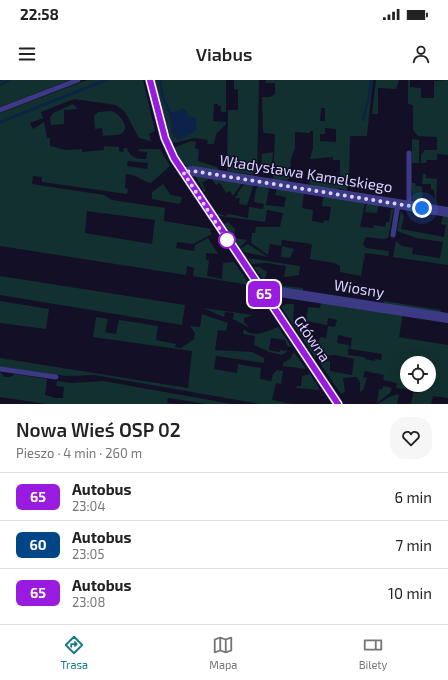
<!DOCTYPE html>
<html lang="pl">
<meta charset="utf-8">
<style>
body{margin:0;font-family:"Exo 2",sans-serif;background:#f6f6f6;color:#222;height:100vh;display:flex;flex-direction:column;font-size:15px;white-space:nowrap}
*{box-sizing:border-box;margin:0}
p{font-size:13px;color:#767676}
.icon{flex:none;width:22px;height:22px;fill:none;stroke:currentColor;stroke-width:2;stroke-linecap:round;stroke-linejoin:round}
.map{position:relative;height:324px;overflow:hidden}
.sheet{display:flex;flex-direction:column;background:#fff;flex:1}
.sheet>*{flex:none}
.badge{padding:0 8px;border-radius:6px;font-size:14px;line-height:26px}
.fabs{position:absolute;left:400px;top:276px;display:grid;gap:8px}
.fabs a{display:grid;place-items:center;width:36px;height:36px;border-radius:50%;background:#fff;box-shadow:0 4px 16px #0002;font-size:20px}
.you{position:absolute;width:20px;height:20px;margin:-10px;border:3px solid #fff;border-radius:50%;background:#1a73e8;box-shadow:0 0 0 6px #1a73e833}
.map>.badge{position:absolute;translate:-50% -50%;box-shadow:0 0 0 2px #fff}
.round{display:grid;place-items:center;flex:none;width:42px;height:42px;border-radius:16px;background:#f6f6f6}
.headline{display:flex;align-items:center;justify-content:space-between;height:68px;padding:0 16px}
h1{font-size:19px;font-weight:600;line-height:30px}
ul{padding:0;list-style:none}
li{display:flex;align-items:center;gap:12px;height:48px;padding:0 16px;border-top:1px solid #e0e0e0}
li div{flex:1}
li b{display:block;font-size:15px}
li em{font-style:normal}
li .badge{min-width:44px;font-weight:700;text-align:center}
.status{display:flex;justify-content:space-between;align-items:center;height:28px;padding:0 20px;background:#fff;direction:ltr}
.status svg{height:11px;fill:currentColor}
header{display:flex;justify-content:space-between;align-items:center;height:52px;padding:0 16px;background:#fff;font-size:18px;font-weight:600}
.tab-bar{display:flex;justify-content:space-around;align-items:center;height:56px;border-top:1px solid #e0e0e0;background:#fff;font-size:11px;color:#767676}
.tab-bar a{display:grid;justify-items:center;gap:2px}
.tab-bar .active{color:#137a85}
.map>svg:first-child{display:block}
.green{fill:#12302f;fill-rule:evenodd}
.water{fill:#0c2248}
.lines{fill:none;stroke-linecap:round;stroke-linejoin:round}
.stream{stroke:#0c2248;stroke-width:2.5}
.lane{stroke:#3d3a85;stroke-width:5}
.street{stroke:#3d3a85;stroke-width:10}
.line-casing{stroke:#fff;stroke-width:9}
.line{stroke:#991bdf;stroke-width:6}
.walk{stroke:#d9d4ff;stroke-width:4;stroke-dasharray:0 7.2}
.stop-dot{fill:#fff;stroke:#991bdf;stroke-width:2}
.labels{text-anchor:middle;stroke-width:3;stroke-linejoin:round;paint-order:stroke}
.street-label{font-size:15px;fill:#d9d4ff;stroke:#130f26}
</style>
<div class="status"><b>22:58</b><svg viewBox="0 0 49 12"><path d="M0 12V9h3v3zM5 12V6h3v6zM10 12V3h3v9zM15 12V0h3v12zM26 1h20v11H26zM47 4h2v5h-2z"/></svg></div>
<header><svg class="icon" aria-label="menu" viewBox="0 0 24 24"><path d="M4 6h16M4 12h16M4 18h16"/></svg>Viabus<svg class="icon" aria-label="person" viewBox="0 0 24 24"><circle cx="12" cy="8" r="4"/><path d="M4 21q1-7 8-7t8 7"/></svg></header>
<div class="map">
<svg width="448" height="324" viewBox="0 0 448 324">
<rect width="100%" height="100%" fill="#130f26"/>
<path class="green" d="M2,0H70L0,27V1Z
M87,0H143L155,51L149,54L151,61L139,58L125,32L116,25L74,19L41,32L43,38L30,43L33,49L44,42L47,58H50V66L66,70L82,69V72L104,70V66L119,67V71L123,72L124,68H127C130,78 138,79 146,79L147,72L138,71L139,69H160L170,86L151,103C142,102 139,95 126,94L125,108L128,109L127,114L42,102V97L33,96L32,104L104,115L112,120L165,128L164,141L212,149L210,151L212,154L193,164L177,162L176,168L194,171L195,165L208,158L218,174L206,173V180H209L207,196L222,199L223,183L234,182L250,205L193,196L194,188L187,186L186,195L0,166V33ZM128,81L148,83L147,89L127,86ZM87,131L155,140L152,164L85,153Z
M154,0H226V32H221V26H218V24H214L213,41L226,42V44L216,54L214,64H207L208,60L194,58L174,63L170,62Z
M234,0H259L257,97L255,95L227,91L228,30H238V10L234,9Z
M266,0H373L367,56H350L349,104L347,105V111L339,108L337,110L311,106L309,103L310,99H317L318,97L340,96V80H333V77L310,79L313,68V51H310V53L295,52V68L291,79L290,97L286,102L273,100L275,54L264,53L263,51L262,17H270L275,14V3H265ZM321,28H325V41H320ZM325,48L336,49V62L320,61V54H325Z
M376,0H399L396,9L378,8V34H372Z
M408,0H410V7L421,8V18H434V1L448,0V75L437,74V80H427L426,83H421V75L425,70H437V57L418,56L413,50V25L408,24Z
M73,24L78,29L64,30V44L51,45L50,38L53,33Z
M111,31C118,32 131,47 122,53C118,56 108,55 103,56L102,48L95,49L94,36L98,32Z
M412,59L419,60V83H412Z
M191,61L196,62L195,68L199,70L198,81L217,87L220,91L185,85L173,68Z
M273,72L272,89H261L262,74Z
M423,94H426V98L437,99L436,125L434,110L431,109V104H422Z
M195,95L242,103L233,116L230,111L226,113L220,103L216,105L211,98L202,103L206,111L204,112Z
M411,103H415L416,106H422L423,123L413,120Z
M163,104L171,115L182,117L181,122L179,124L152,119V112Z
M249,104L253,106L247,125L239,124L240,118H235L243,105Z
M259,106L269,109L266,125L284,127L286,117L275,115L277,109L304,113L302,128L313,130L312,141L323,143L324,140L329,141L331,127L322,126L323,118L325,116L365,123L360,147L373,148L374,145L385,147L386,142H389L391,129H394L388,158L383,159L366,157L363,164L366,168L389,171L388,176L365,173L361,196L340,192V186L334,183L310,179L312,164L282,160L281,166L270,164L268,175L251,163L252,153H255L256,147H280L283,133L267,130L265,142L219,136L217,133L225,136L229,134L248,138L249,127L263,129L264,124L254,122L256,109Z
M367,123L379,125L377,133L365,132Z
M401,131L404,136L401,149L444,157L446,145L441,144L443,136H448V185L393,177L396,161L402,166L413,168L412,174L440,178L443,162L416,158L397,151Z
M228,142L235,149L234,158L247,160L240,167L224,144Z
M248,164L268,177L244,172L241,168Z
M282,166L294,169L290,178L281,177Z
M248,178L300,186L299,195L284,197L286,186L266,183L252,184Z
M254,187H260L267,192L266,197L263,200Z
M0,196L185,225L182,245L0,215Z
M275,205L303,208V212L268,207Z
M0,221L49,229L46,249L0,243Z
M384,221L441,230L440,233L383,224Z
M321,222L403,234L399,257L448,265V318L433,316L431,324H411L413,313H418L419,307L412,305L411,310L396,308L397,303L383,300L384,295L365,291L363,297L367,298L363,310L360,312V302L356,297L343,298L345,312L341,314L320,283L330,281V291L352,295L354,279L335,275L315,277L281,227L286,224H294L293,240H295V246L305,247L304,258L319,261L320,257L326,258L328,246L335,247L337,240L328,238L327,245L306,241L308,227L320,228ZM338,255L352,258L350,269L382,274L381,280L375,279V281L365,279V277L348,275L349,265L337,263ZM407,283H429V305H407Z
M203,228L253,235L244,238V243L247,244L248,247L233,239L234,233L225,232L224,237Z
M202,234L228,243L226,251L218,250L215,270L252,272L264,278V283L216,276L214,289L237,293L238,284L261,288L260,299L271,301L273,294L277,290L283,291L281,304L276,303L272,320L292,324H260L95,295L66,296L0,287V278L188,308L192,271L93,257L96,237L108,239L105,252L116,254L119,240L158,246L156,260L176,264L175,267L181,268L194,259L195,253L190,246L200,247Z
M278,247L292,267L287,266L285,260L271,258L269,270L280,272V270L288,271L282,275L269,272L254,265L255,256L243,254L244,249C254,259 267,251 278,247Z
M294,272L306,289L283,286V283L290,279Z
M0,292L5,297H10L15,294L47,299L45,315L53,317V318H63L64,307L56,306L57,301L71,303L103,301L232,324H207L168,318L167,323L176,324H47L0,317Z
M310,294L320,310L296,308L297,306H301L302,296Z
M383,306L392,308L390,313L377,323L379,309H382Z
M399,314L397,324H378L389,317Z"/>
<path class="water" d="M181,28L186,30L189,36L196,38L197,50L179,60L173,56L169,34L172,32L179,31Z"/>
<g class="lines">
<path class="stream" d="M160,0L163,18L170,33
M0,5L9,0
M363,40L369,17L371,1
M0,42L106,0"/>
<path class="lane" d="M0,30L78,0
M409,126V73
M393,155L398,124
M0,289L56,297"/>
<path class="street" d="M150,0L165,58L174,78L338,324
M183,92L193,91L448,132
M266,218L280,212L448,238"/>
</g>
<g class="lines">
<defs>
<path id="line" d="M150,0L165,58L174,78L338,324"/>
</defs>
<use href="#line" class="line-casing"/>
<use href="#line" class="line"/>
<path class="walk" d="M227,160L183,92L193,91L422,128"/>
</g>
<circle class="stop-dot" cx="227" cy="160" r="8"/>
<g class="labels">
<g class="street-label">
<text transform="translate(306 94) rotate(9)" y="5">Władysława Kamelskiego</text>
<text transform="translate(359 209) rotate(9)" y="5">Wiosny</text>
<text transform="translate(312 259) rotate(56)" y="5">Główna</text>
</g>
</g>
</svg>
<div class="fabs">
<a><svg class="icon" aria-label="locate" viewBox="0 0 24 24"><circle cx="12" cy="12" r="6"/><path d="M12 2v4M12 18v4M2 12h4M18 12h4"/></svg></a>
</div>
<div class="you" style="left:422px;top:128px"></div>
<b class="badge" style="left:264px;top:214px;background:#991bdf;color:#fff">65</b>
</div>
<section class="sheet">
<div class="headline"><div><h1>Nowa Wieś OSP 02</h1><p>Pieszo · 4 min · 260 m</p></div><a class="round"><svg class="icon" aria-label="heart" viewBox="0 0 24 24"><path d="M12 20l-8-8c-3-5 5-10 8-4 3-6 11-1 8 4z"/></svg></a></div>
<ul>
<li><span class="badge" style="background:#991bdf;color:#fff">65</span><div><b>Autobus</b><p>23:04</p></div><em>6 min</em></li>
<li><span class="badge" style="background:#004687;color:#fff">60</span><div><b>Autobus</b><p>23:05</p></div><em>7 min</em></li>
<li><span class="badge" style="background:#991bdf;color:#fff">65</span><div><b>Autobus</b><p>23:08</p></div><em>10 min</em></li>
</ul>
</section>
<nav class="tab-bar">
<a class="active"><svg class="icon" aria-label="directions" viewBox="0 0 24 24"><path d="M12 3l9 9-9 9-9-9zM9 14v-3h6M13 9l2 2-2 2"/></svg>Trasa</a>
<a><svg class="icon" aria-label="map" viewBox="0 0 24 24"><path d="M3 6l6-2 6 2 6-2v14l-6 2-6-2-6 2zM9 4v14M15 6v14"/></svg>Mapa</a>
<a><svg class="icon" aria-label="tickets" viewBox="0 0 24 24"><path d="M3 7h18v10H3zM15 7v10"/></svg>Bilety</a>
</nav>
